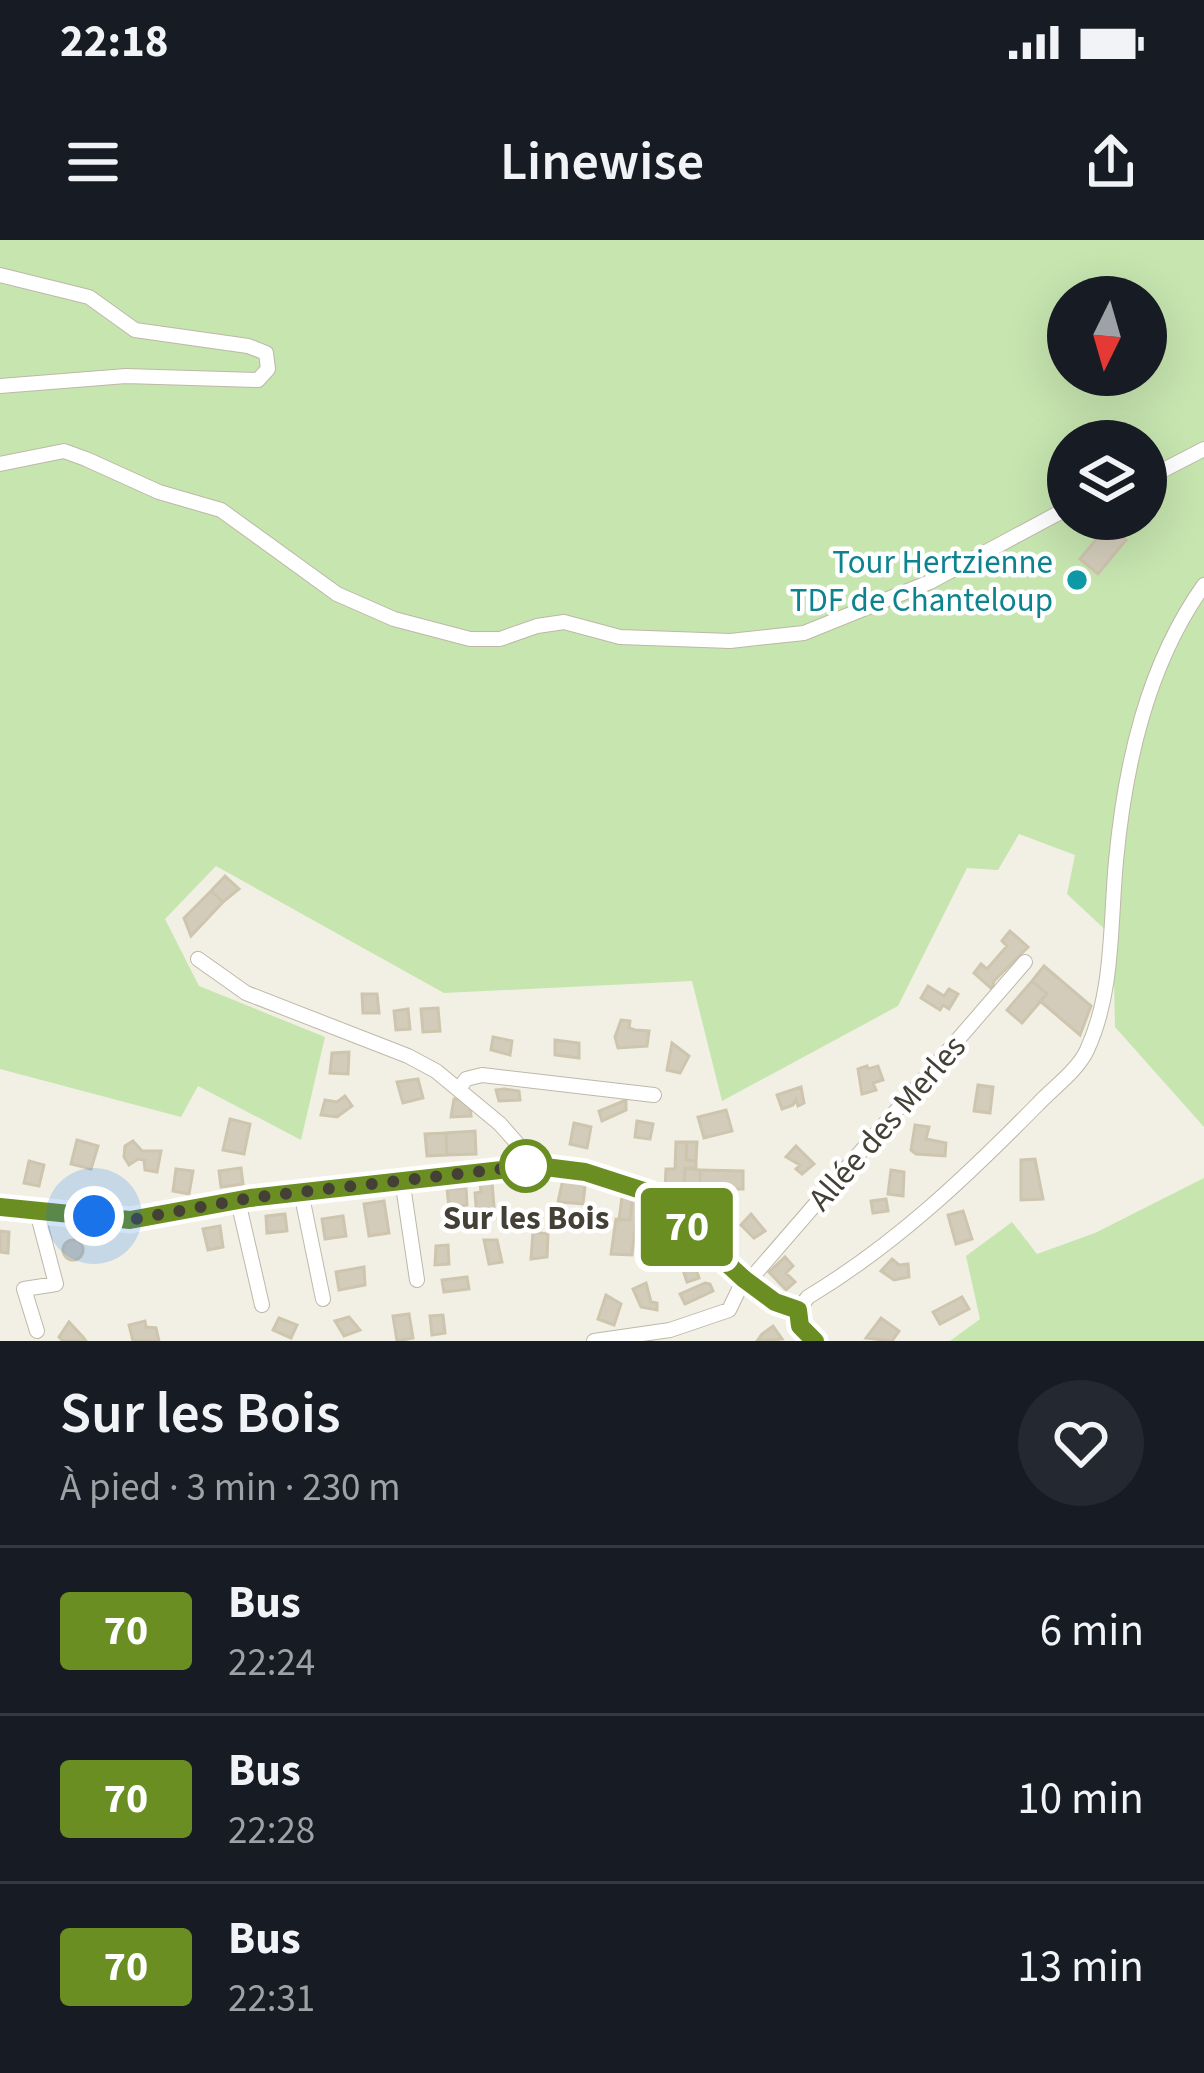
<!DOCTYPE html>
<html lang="fr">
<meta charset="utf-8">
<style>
body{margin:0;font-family:"Source Sans 3",sans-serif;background:#242831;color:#f1f3f6;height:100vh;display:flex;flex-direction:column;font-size:45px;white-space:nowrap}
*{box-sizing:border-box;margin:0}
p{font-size:39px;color:#9ea1a6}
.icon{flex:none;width:66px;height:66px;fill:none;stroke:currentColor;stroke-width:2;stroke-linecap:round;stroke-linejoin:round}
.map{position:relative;height:1101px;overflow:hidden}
.sheet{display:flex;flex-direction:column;background:#171b24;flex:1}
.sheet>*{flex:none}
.badge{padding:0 24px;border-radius:9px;font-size:42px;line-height:78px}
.needle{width:78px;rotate:185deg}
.fabs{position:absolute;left:1047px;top:36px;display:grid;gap:24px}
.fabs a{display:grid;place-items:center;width:120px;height:120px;border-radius:50%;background:#171b24;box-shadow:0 12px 48px #0002;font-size:60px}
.you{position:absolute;width:60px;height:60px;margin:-30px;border:9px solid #fff;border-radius:50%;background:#1a73e8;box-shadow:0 0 0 18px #1a73e833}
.map>.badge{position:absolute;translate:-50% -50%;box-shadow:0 0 0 6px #fff}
.round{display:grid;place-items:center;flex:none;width:126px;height:126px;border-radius:63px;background:#242831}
.overview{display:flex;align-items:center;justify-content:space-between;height:204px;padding:0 60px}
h1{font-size:57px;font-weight:600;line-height:90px}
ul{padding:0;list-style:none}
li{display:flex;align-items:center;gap:36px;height:168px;padding:0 60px;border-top:3px solid #363941}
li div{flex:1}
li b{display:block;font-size:45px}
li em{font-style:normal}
li .badge{min-width:132px;font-weight:700;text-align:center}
.status{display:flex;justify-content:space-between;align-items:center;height:84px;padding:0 60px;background:#171b24;direction:ltr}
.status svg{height:33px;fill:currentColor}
header{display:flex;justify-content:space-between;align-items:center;height:156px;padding:0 60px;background:#171b24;font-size:54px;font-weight:600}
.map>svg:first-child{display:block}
.green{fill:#c6e5af;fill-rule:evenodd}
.building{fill:#d3ccbb;stroke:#cec5ae;stroke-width:3}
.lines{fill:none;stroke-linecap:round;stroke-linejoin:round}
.minor-casing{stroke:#bdb8a8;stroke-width:16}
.minor{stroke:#fff;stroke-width:14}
.line-casing{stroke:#fff;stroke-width:27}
.line{stroke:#6b8e23;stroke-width:18}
.walk{stroke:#444035;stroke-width:12;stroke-dasharray:0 21.6}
.culture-dot{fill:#0f9aa8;stroke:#fff;stroke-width:4.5}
.stop-dot{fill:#fff;stroke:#6b8e23;stroke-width:6}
.labels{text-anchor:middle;stroke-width:9;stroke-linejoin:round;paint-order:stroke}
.culture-label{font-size:33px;fill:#0d838f;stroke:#fff;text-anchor:end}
.street-label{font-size:33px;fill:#444035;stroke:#fff}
.stop-label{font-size:33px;font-weight:bold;fill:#444035;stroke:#fff}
</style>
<div class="status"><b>22:18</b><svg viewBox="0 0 49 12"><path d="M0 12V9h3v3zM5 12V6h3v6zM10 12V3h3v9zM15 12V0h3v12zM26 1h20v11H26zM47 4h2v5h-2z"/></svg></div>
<header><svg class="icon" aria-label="menu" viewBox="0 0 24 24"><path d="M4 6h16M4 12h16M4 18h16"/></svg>Linewise<svg class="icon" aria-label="share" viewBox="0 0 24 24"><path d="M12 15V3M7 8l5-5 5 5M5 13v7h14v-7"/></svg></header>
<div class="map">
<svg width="1204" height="1101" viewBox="0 0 1204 1101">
<rect width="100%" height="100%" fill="#f2f0e5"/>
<path class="green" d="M0,0H1204V887L1115,787L1113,697L1067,654L1075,615L1019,594L998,630L967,628L898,766L722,861L692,741L444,753L216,626L165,679L199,746L325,797L301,900L198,846L181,877L0,829ZM1068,57H1146V135H1068ZM1068,201H1146V279H1068Z
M1204,938V1101H950L980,1079L966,1016L1012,982L1037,1014L1095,993Z"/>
<path class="building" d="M1108,285L1126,300L1098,334L1080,319Z
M225,636L239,649L223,662L211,651Z
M211,651L223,662L191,696L184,678Z
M1010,691L1028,707L994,741L992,749L974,733L981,724L987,729L1007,706L1002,701Z
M1044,726L1091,766L1080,795L1040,761L1047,754L1032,741Z
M1032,741L1047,754L1022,783L1007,770Z
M928,746L944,756L949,749L958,754L949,769L943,765L940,770L921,758Z
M362,754H377L379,773H363Z
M438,768L440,791L423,792L421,769Z
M408,769L410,789L396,790L394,771Z
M621,780L630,781L629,788L635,790L649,791L647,806L618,808L615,797Z
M493,797L512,801L510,815L491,810Z
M555,800L579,803V818L555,815Z
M672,803L689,816L680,833L667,830Z
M349,812L348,834L330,833L332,813Z
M867,826L868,829L878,826L883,840L873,843L876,850L862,854L858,829Z
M418,839L423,858L403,863L397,842Z
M978,845L993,847L990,873L974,871Z
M801,847L804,863L798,866L796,860L793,865L782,869L777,855Z
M504,849L519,851L520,860L499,861L496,850Z
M345,856L352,866L337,877L321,875L325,860L337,862Z
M454,859H461L470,866L471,876L451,877Z
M626,860V870L602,881L599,871Z
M726,870L732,891L704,898L698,877Z
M230,879L250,884L244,914L223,910Z
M637,881L653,884L650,899L635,897Z
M574,883L591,887L587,908L570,904Z
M915,885L929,887L926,899L946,903L945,916L916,914L911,910Z
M475,891L476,914L447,915L446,893Z
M446,893L447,915L427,916L425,894Z
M77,900L98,906L91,929L71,924Z
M133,901L142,911H161L157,932L145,930L144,920L138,919L129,925L124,917L125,906Z
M676,902H687L686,920L696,921V928H685L684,949H665L666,929H675Z
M687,902H697L696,921L686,920Z
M796,906L814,924L802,934L796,929L800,925L786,917Z
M1035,919L1043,959L1021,960V920Z
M29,921L44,925L39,946L24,943Z
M241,928L243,944L221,947L219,931Z
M685,928L700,930V950L684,949Z
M176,929L193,931L189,954L173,951Z
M700,930L743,931V949H700Z
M891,930L904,932L903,956L888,954Z
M564,935L586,938L583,964L558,962Z
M492,942L495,978L477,979L475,953L481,952L480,943Z
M466,948L467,965L449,967L447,949Z
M623,949L633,953L630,980H619Z
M633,953L645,957L642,981L636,980L632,1015L611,1014L616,979L630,980Z
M886,959L888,971L873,973L871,961Z
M384,961L389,993L369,996L364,964Z
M963,971L972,999L956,1004L948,975Z
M285,974L287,991L267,993L266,976Z
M751,974L765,991L754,998L741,985Z
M343,976L346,996L325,999L322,979Z
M220,986L223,1007L208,1010L203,989Z
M0,991L9,992L8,1013L0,1012Z
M533,992L548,994L547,1017L531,1019Z
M63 1010a10 10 0 1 1 20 0a10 10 0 1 1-20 0Z
M484,1000H497L502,1022L489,1024Z
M448,1005L449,1024L435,1025L436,1006Z
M785,1017L793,1026L786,1033L795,1042L786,1050L769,1032Z
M892,1019L899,1025L908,1024L909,1037L894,1040L881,1031Z
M695,1026L699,1038L687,1042L683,1030Z
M364,1027L365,1045L339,1050L336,1032Z
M467,1037L469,1049L444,1052L442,1040Z
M646,1043L651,1062L657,1063V1070L641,1067L633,1049Z
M705,1043L710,1044L713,1051L685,1064L680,1054Z
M606,1055L621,1064L614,1085L598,1079Z
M962,1057L969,1069L940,1084L933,1072Z
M409,1074L413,1098L397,1101L393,1076Z
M443,1075L445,1093L432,1095L430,1076Z
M349,1077L360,1090L344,1096L335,1081Z
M279,1078L297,1085L291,1098L273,1090Z
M881,1078L899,1091L892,1101L866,1098Z
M145,1081L146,1087L156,1088L159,1101H133L129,1085Z
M69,1082L83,1097L86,1101H63L59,1097Z
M773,1086L782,1099L757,1101L762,1094Z"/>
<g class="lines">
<defs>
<path id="minor" d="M0,35L89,57L135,90L248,106L266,113L268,129L258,140L126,136L0,146
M0,224L64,211L86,219L159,252L221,270L337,354L394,379L470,399H500L537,386L564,382L620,397L730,401L804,393L930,342L1068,268
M1146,239L1204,209
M198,719L246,753L408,816L436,831L500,884L537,926
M459,849L466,839L482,835L654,855
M402,939L417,1040
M301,952L323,1059
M238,961L262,1065
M0,967L130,979L250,958L537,926L615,940L650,954L748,1042L775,1062L798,1070L800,1086L815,1101
M37,972L56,1044L24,1049L37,1091
M748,1042L1025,722
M798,1070L808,1057C896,1004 966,937 1038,864C1053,848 1078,830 1087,810C1114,752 1110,684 1116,621C1125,525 1147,425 1204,345
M594,1101L670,1090L729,1070L744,1039"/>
</defs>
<use href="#minor" class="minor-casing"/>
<use href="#minor" class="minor"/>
</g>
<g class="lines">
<defs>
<path id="line" d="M0,967L130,980L250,958L537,926L585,932L650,953L744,1039L775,1062L798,1070L800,1086L815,1101"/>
</defs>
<use href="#line" class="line-casing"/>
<use href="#line" class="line"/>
<path class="walk" d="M94,976L130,980L250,958L526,926"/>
</g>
<circle class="culture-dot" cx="1077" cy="340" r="12"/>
<circle class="stop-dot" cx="526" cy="926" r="24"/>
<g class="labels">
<g class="culture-label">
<text x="1053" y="333">Tour Hertzienne<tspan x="1053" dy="38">TDF de Chanteloup</tspan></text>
</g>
<g class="street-label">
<text transform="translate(886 882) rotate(-49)" y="12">Allée des Merles</text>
</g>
<g class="stop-label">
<text x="526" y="989">Sur les Bois</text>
</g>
</g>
</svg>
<div class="fabs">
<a><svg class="needle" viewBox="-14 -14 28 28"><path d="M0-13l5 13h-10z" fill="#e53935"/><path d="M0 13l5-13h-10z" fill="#9ea1a6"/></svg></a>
<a><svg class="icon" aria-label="layers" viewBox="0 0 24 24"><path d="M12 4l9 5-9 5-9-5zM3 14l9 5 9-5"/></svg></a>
</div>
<div class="you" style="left:94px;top:976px"></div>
<b class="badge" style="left:687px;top:987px;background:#6b8e23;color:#fff">70</b>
</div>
<section class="sheet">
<div class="overview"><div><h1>Sur les Bois</h1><p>À pied · 3 min · 230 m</p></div><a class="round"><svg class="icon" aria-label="heart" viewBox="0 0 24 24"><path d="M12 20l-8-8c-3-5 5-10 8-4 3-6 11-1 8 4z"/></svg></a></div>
<ul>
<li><span class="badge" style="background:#6b8e23;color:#fff">70</span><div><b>Bus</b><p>22:24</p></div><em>6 min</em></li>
<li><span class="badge" style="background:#6b8e23;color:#fff">70</span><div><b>Bus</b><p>22:28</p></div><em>10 min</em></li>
<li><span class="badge" style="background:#6b8e23;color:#fff">70</span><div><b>Bus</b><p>22:31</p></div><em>13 min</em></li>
</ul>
</section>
